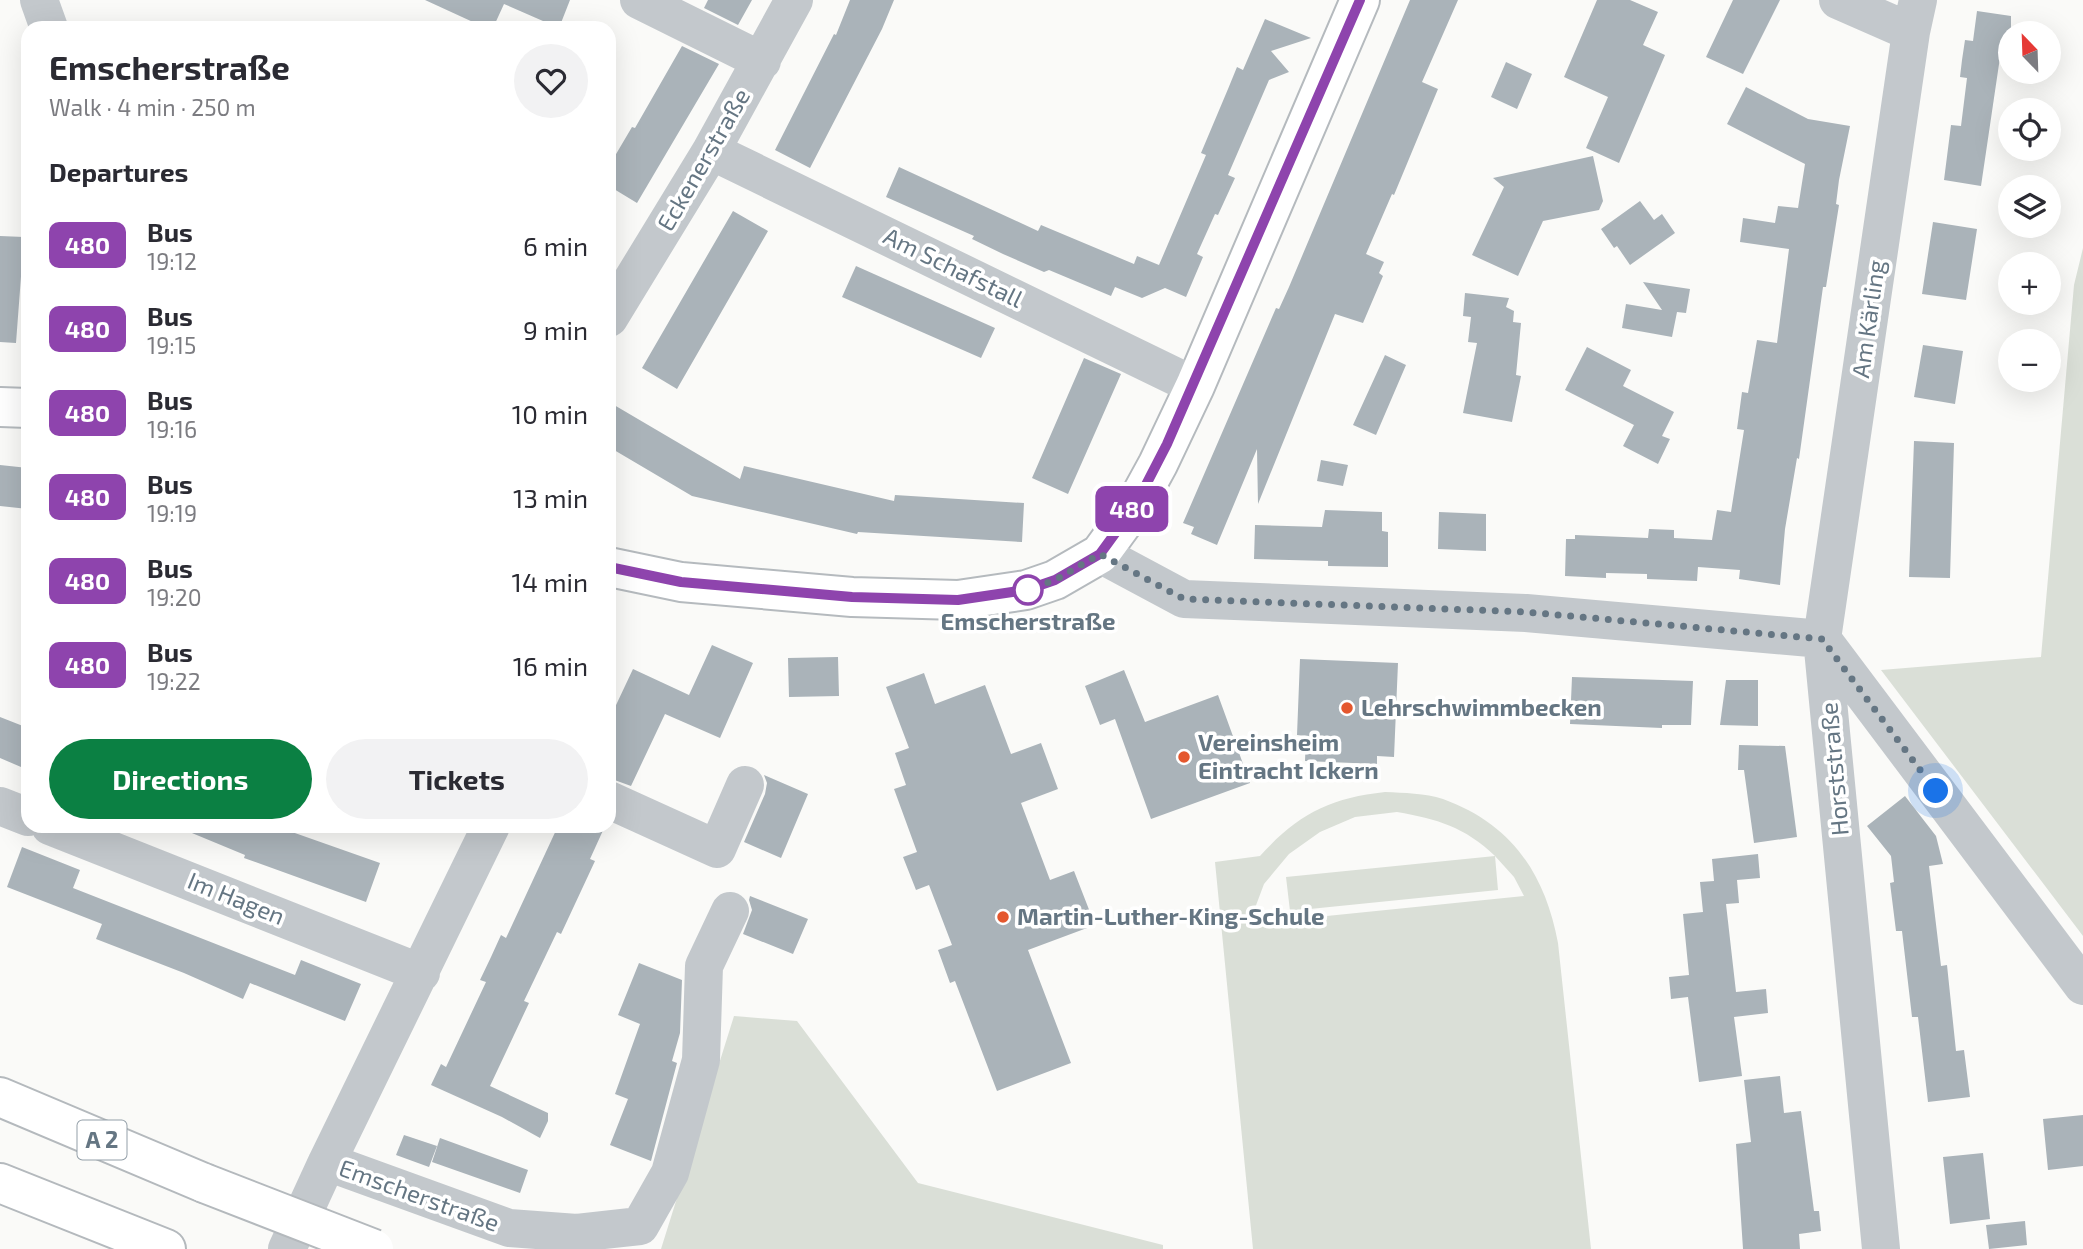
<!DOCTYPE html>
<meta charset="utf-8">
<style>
body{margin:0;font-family:"Exo 2",sans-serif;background:#f2f2f3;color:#2b2b33;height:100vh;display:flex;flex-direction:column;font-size:26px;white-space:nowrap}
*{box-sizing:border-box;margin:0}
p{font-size:23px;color:#7c7c81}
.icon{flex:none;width:38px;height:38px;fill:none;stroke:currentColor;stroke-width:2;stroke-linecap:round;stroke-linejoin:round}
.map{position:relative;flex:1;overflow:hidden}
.details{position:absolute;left:21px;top:21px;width:595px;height:812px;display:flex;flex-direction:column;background:#fff;border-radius:21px;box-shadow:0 7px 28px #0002}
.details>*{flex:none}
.badge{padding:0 14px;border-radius:10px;font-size:24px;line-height:46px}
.needle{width:46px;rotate:337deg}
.controls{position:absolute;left:1998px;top:21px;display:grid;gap:14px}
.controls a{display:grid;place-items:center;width:63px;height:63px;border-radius:50%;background:#fff;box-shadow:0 7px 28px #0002;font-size:35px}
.you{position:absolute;width:35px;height:35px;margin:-18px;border:5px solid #fff;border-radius:50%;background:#1a73e8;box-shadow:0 0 0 10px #1a73e833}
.map>.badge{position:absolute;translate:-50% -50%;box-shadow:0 0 0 4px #fff}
h2{padding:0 28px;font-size:26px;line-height:63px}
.round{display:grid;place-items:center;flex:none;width:74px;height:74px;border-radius:37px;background:#f2f2f3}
.head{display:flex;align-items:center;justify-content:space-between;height:119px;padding:0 28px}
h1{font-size:33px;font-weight:700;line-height:52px}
.button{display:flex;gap:14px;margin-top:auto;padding:14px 28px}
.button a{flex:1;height:80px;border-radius:42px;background:#0b8043;color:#fff;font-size:28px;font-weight:700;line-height:80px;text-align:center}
.button a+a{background:#f2f2f3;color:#2b2b33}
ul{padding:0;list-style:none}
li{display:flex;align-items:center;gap:21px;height:84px;padding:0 28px}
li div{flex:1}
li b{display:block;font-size:26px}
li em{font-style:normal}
li .badge{min-width:77px;font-weight:700;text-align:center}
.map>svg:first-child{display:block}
.green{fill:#dadfd7;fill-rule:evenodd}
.building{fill:#aab3b9}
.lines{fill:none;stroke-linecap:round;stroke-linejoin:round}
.major-casing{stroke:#b5babe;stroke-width:42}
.highway-casing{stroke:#b4b9bd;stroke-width:42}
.minor{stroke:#c3c8cc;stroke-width:38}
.major{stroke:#fff;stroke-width:38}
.highway{stroke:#fff;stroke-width:38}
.highway-bridge-casing{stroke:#b4b9bd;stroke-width:42;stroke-linecap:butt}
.highway-bridge{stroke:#fff;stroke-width:38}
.line-casing{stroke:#fff;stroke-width:16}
.line{stroke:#8e44ad;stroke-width:10}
.walk{stroke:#657683;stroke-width:7;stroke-dasharray:0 12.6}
.stop-dot{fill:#fff;stroke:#8e44ad;stroke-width:3.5}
.poi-dot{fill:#e4572e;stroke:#fff;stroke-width:2.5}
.labels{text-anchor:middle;stroke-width:7;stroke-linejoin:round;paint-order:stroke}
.shield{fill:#fff;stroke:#939fa8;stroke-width:2}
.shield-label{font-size:23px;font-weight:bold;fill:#657683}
.street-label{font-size:24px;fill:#657683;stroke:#fff}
.stop-label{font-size:24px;font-weight:bold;fill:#657683;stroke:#fff}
.poi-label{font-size:24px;font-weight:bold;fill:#657683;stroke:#fff;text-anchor:start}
</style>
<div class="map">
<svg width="2083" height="1249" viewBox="0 0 2083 1249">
<rect width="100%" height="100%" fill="#fafaf8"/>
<path class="green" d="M2083,248V936L1881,670L2041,657L2074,285Z
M1385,792C1404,793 1425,793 1443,799C1512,824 1545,874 1558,943L1591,1249H1253L1215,862L1260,856C1297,815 1329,798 1385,792ZM1397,812C1437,819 1465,827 1495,856L1286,877L1290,911L1498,890L1495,856L1514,877L1524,896L1249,924L1264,884L1289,854L1320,832L1355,817Z
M734,1016L797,1021L918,1183L1163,1245V1249H661Z"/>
<path class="building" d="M425,0H570L559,28L504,4L493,28H486Z
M708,0H752L738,25L704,8Z
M850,0H894L882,29L810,168L775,150L834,34L836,35Z
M1410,0H1458L1422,82L1438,89L1394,195L1392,194L1366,254L1384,262L1379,273L1383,276L1363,323L1335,314L1258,504L1257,449L1217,545L1191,534L1194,527L1183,523L1276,308L1279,309L1289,287Z
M1597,0H1630L1658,12L1643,45L1665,55L1619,163L1586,148L1608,97L1564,77Z
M1733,0H1780L1743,74L1706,57Z
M1977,11L2011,16V39L2003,37L1981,186L1944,180L1951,125L1961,126L1967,78L1960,77L1962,60L1965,40L1973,41Z
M1265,19L1311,38L1271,51L1289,72L1269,80L1228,175L1235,178L1218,215L1215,214L1197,254L1203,257L1186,297L1165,288L1142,298L1115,287L1111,296L1049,270L1044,272L1003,254L972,239L974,236L886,197L899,167L1038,231L1041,225L1134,264L1137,256L1159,265L1206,155L1201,153L1228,89L1237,67L1243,70Z
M682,46L719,64L637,203L609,186V166L632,127L635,128Z
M1506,62L1532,74L1517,109L1491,97Z
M1746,87L1808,119L1850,126L1839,180L1836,204L1839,205L1826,287H1823L1799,459L1797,458L1785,529L1780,585L1739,579L1740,570L1698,567L1697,581L1647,579V574L1606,573V578L1565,576L1566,539H1575V535L1648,538L1649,529L1674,530V538L1712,540L1717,510L1731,512L1744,430L1737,429L1742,392L1748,393L1757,340L1777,343L1789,249L1740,242L1743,218L1775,223L1778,206L1798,208L1805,164L1727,124Z
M1593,156L1603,201L1599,210L1543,221L1518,276L1472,255L1504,187L1493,178Z
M1640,201L1654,220L1662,214L1675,233L1630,265L1617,246L1614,248L1601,229Z
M733,211L768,231L677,389L642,368Z
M1933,222L1977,229L1966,300L1922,294Z
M0,236L24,237L16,343L0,342Z
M856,266L995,328L981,358L842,297Z
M1643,282L1690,289L1686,313L1677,312L1672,337L1622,328L1626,304L1662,310Z
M1465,293L1509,298L1506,307L1514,311L1513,322L1521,323L1516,375L1521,376L1512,422L1463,413L1477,343L1468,342L1471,317L1463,316Z
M1923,345L1963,351L1955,404L1914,397Z
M1587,347L1631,370L1623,386L1674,412L1662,436L1670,439L1658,464L1623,446L1634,425L1565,390Z
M1385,355L1406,365L1376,435L1353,425Z
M1084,358L1121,374L1068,494L1032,478Z
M609,402L740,479L744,466L894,501L895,495L1024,503L1022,542L858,532L857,534L692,496L609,447Z
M1914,441L1954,443L1950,578L1909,577Z
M1321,460L1348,465L1343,486L1317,481Z
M0,465L28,468V509L0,506Z
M1325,510L1382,512V531L1388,532V567L1328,566V561L1254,559L1255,525L1322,527Z
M1439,512L1486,514V551L1438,549Z
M712,645L753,663L720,738L665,714L631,786L609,778V720L633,669L689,695Z
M838,657L839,696L789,697L788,658Z
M1300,659L1398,663L1394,757L1377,756V764L1305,761L1306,736L1297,735Z
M1124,670L1145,722L1218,695L1250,783L1151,819L1115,719L1100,725L1085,686Z
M924,673L935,704L985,685L1011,754L1041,743L1058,789L1021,803L1050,880L1074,871L1095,925L1028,950L1071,1063L997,1091L955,981L950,983L938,950L952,945L929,885L916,890L903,857L917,852L894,789L906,785L895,753L909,748L886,687Z
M1572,677L1693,681L1691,725H1662V728L1570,724Z
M1726,680H1758V726L1720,725Z
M0,717L28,728V770L0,758Z
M1739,745L1785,746L1797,837L1754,843L1744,770H1738Z
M764,775L808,794L781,858L744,842L765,794L767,783Z
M1905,796L1936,836L1943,864L1929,866L1941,966L1947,965L1956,1051L1964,1050L1970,1097L1928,1102L1918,1017H1912L1902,931H1896L1890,883L1894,882L1891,856L1867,826Z
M175,826H275L380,863L366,902L244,858L245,855Z
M558,826H605L590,859L595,861L561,934L557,932L524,1001L529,1003L490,1086L548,1113V1121L540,1138L502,1117L431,1085L441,1064L446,1067L486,982L480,980L491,957L501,935L506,938Z
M22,847L80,870L73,888L295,975L301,960L361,984L345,1021L250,983L243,999L184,973L96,939L102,924L7,887Z
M1758,854L1760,878L1737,880L1739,903L1726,904L1736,992L1766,989L1768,1013L1734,1017L1742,1076L1699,1082L1688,997L1671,999L1669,977L1689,975L1683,914L1703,912L1700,882L1714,881L1712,859Z
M750,896L808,919L793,954L743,934L752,910L749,900Z
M639,963L682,980L680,1033L672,1061L677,1063L651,1161L610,1145L628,1099L615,1094L640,1024L618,1015Z
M1780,1076L1784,1113L1801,1111L1814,1211H1819L1821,1231L1799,1234L1800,1249H1743L1736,1144L1751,1142L1744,1080Z
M2083,1115V1166L2048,1170L2043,1119Z
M404,1135L437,1146L429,1167L396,1155Z
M440,1138L528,1170L520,1193L432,1162Z
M1983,1153L1990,1219L1950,1224L1943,1157Z
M2025,1221L2027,1245L1989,1249L1986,1225Z"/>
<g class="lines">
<defs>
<path id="major" d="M0,407L28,408
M609,567L681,582L852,597L958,600L1026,590L1055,580L1100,554L1135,506L1158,464L1195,386L1360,0"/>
<path id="highway" d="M0,1097L204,1183
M0,1183L166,1249"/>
</defs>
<use href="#major" class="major-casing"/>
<use href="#highway" class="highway-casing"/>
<path class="minor" d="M39,0L49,28
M639,0L762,61
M1838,0L1911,32
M711,151L1195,386
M609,318L711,151L794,0
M1100,554L1184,599L1526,613L1822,639
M1822,639L2083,986
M609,800L717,849L745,785
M0,806L28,817
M50,826L421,973
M327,1162L509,1228L577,1233L640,1226L670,1173L701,1060L704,966L730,911
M287,1249L327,1162L491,826
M1881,1249L1822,639L1911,32L1918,0"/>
<use href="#major" class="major"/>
<use href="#highway" class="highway"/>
<defs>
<path id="highway-bridge" d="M204,1183L374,1249"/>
</defs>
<use href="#highway-bridge" class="highway-bridge-casing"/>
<use href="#highway-bridge" class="highway-bridge"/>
</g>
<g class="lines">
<defs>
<path id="line" d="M609,567L681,582L852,597L958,600L1026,590L1055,580L1100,554L1135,506L1167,444L1360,0"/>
</defs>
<use href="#line" class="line-casing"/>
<use href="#line" class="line"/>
<path class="walk" d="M1028,590H1026L1055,580L1100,554L1184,599L1526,612L1822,639L1936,791"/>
</g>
<circle class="stop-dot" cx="1028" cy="590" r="14"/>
<g class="poi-dot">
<circle cx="1347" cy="708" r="7"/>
<circle cx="1184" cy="757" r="7"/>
<circle cx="1003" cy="917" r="7"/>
</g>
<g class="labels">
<rect class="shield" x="77.5" y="1120.5" width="49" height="39" rx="5"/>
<g class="shield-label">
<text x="102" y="1148">A 2</text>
</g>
<g class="street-label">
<text transform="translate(704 160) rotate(-60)" y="8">Eckenerstraße</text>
<text transform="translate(953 268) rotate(26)" y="8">Am Schafstall</text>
<text transform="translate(1869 319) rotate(-82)" y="8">Am Kärling</text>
<text transform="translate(1835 769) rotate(-95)" y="8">Horststraße</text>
<text transform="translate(236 899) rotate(22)" y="8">Im Hagen</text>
<text transform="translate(419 1196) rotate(20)" y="8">Emscherstraße</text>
</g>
<g class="stop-label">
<text x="1028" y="630">Emscherstraße</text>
</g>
<g class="poi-label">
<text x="1361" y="716">Lehrschwimmbecken</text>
<text x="1198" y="751">Vereinsheim<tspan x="1198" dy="28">Eintracht Ickern</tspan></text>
<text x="1017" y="925">Martin-Luther-King-Schule</text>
</g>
</g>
</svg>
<div class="controls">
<a><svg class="needle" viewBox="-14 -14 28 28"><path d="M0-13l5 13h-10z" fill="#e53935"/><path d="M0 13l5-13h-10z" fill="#7c7c81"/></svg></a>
<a><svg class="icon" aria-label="locate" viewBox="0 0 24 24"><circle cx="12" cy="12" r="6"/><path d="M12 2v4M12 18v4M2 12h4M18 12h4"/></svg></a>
<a><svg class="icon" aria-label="layers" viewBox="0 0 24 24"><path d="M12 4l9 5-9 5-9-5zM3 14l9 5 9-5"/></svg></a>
<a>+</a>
<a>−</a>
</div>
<div class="you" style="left:1936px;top:791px"></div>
<b class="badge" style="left:1132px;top:509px;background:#8e44ad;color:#fff">480</b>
<section class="details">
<div class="head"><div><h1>Emscherstraße</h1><p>Walk · 4 min · 250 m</p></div><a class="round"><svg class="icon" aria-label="heart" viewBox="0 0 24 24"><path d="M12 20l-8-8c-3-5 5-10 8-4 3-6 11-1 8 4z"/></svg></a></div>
<h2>Departures</h2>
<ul>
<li><span class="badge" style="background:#8e44ad;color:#fff">480</span><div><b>Bus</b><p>19:12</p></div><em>6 min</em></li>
<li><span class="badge" style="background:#8e44ad;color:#fff">480</span><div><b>Bus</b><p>19:15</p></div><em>9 min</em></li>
<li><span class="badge" style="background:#8e44ad;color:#fff">480</span><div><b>Bus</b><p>19:16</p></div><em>10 min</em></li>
<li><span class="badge" style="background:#8e44ad;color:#fff">480</span><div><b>Bus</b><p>19:19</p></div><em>13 min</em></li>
<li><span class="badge" style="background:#8e44ad;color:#fff">480</span><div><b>Bus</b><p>19:20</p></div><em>14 min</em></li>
<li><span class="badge" style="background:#8e44ad;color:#fff">480</span><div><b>Bus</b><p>19:22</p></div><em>16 min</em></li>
</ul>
<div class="button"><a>Directions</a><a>Tickets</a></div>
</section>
</div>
